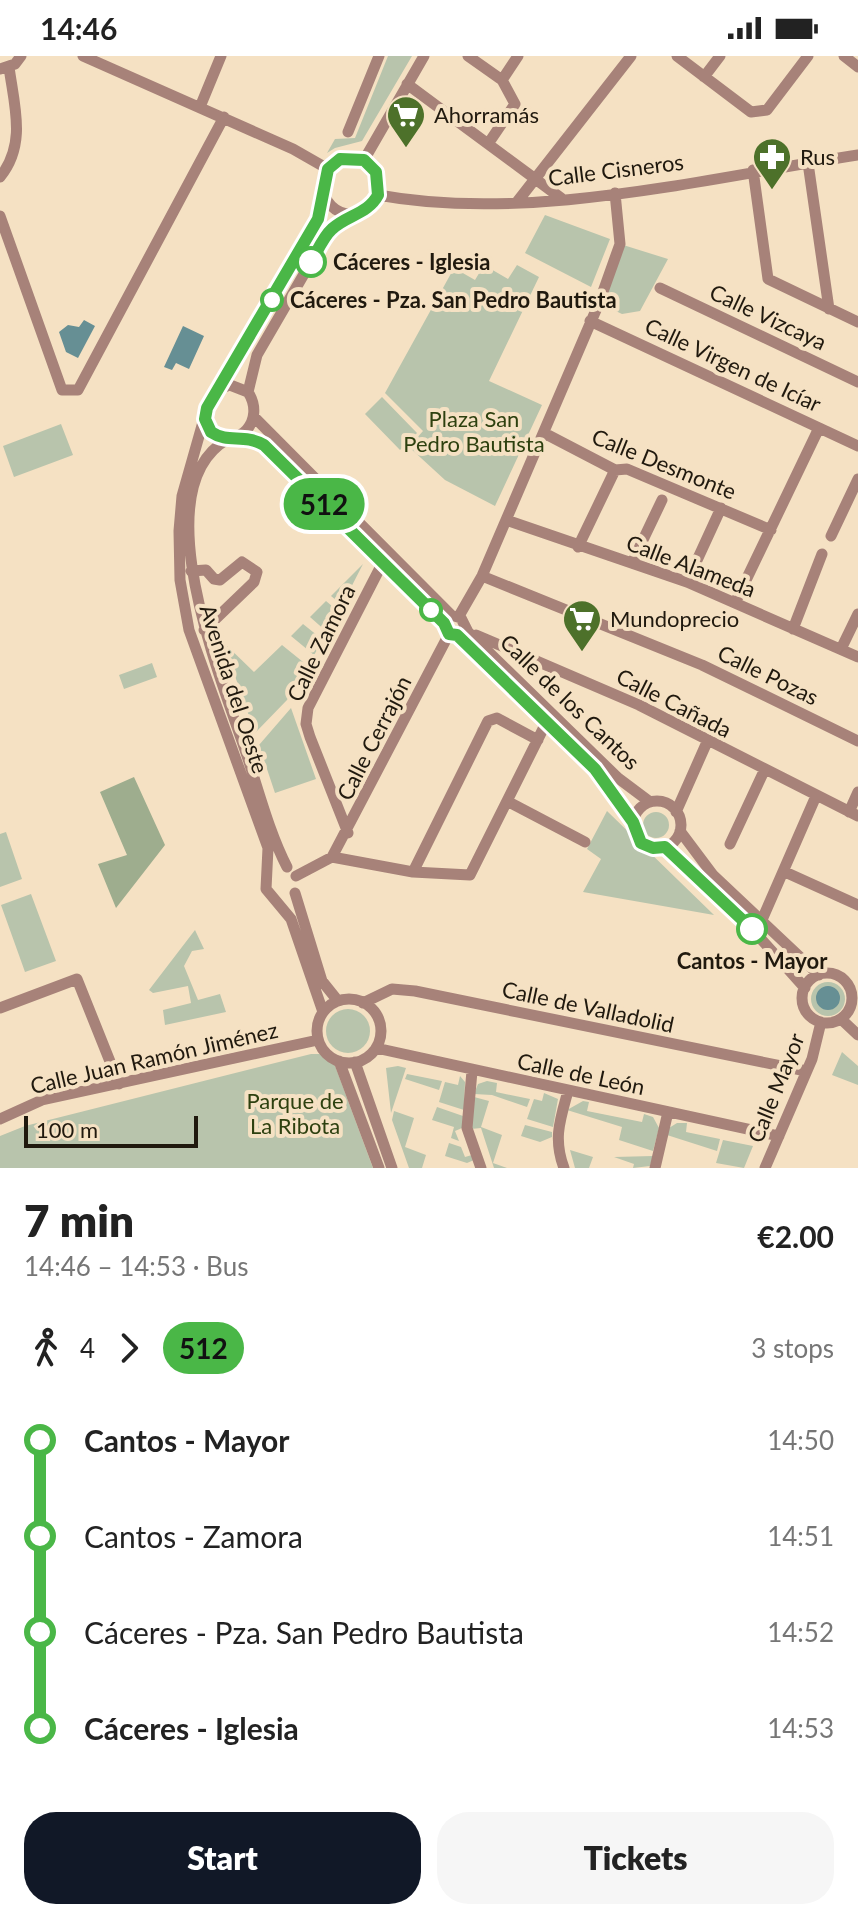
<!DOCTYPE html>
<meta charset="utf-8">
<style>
body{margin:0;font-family:Lato,sans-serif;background:#f6f6f6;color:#222;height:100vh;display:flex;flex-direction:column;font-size:30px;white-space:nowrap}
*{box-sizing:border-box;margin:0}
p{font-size:26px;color:#767676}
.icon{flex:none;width:44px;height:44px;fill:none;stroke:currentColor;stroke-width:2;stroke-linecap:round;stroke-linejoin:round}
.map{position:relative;height:1112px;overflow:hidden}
.panel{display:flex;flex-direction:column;background:#fff;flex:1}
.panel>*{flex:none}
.badge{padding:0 16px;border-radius:26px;font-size:28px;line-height:52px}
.scale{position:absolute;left:24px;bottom:20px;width:174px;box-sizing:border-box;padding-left:8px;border:4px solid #20190e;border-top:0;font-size:22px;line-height:28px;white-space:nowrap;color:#20190e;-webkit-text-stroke:6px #f5e1c3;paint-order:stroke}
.map>.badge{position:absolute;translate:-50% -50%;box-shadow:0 0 0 4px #fff}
.legs{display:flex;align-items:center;gap:12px;height:88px;padding:0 24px;font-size:26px}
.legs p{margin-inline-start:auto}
.overview{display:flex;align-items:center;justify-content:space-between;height:136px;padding:0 24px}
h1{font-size:44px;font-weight:800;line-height:60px}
.cta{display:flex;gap:16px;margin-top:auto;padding:16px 24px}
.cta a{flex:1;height:92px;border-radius:32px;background:#111827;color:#fff;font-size:32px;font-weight:800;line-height:92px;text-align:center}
.cta a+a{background:#f6f6f6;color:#222}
ul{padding:0 24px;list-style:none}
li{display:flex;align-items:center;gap:28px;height:96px;font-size:30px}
li i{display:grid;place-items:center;width:12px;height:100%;margin:0 10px;background:currentColor}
li i::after{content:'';width:20px;height:20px;margin:-10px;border:6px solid;border-radius:50%;background:#fff}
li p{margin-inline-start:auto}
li:first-child i{background:linear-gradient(#0000 50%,currentColor 0)}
li:last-child i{background:linear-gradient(currentColor 50%,#0000 0)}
.status{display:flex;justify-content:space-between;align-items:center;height:56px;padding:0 40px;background:#fff;direction:ltr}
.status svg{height:22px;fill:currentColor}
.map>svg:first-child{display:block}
.green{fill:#b8c4ac}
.forest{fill:#9ead8e}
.water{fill:#668f94}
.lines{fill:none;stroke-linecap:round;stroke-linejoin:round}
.street{stroke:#a78279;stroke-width:11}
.line-1-casing{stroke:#fff;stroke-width:18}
.line-1{stroke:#4ab747;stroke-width:12}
.stop-1-dot{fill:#fff;stroke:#4ab747;stroke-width:4}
.labels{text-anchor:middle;stroke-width:8;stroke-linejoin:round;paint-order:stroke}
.poi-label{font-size:22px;fill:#20190e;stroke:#f5e1c3;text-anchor:start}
.street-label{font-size:22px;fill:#20190e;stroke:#f5e1c3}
.stop-label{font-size:22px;font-weight:bold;fill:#20190e;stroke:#f5e1c3;text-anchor:start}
.park-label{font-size:22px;fill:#2d400f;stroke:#f5e1c3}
</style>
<div class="status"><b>14:46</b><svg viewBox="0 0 49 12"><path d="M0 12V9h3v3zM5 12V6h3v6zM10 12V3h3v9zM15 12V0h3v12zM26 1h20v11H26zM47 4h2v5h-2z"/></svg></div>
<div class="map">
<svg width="858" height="1112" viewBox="0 0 858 1112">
<rect width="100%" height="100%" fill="#f5e1c3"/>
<path class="green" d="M388,0H412L362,85L335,92L327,97L335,83L355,82Z
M545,159L610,183L591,231L525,197Z
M620,188L668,203L640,255L622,258L599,247Z
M484,209L508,223L517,209L539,221L489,325L542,349L495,450L445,424L409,391L423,375L385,337L454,212L475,224Z
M382,341L417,377L400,394L365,358Z
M61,368L73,399L14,421L3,390Z
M363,508L342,549L331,540Z
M326,545L339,556L327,576L310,561Z
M303,568L323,584L314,599L291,580Z
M223,586L254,616L282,589L308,610L287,644L255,677Z
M152,607L157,621L124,633L119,619Z
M291,652L316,723L275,737L259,689Z
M607,755L714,859L583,836L601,803L587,793Z
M643 769a13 13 0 1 1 26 0a13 13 0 1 1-26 0Z
M6,776L22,823L0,831V778Z
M31,838L56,905L25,916L1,849Z
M195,874L204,893L192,895L184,910L198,944L220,938L226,956L165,969L163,954L191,947L188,930L153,937L149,934Z
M811 943a17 17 0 1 1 34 0a17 17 0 1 1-34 0Z
M326 975a22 22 0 1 1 44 0a22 22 0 1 1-44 0Z
M842,996L858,1010V1029L832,1019Z
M311,998H322L334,1007L373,1112H0V1080L25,1070Z
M398,1010L406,1012L391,1057L386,1012Z
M407,1018L442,1025L439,1034L405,1023Z
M460,1020L465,1026L464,1054L439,1046L445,1026L458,1029Z
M487,1025L497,1027L496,1036L530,1043L527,1051L492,1039L474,1038L478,1028Z
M544,1037L558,1043L553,1071L527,1063L534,1043L542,1045Z
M474,1041L489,1045L481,1071L502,1079L493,1107L507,1112H494L481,1072L471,1073Z
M583,1045L589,1046L587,1055L642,1066L644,1058L653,1061L659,1072L653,1095L619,1084L622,1071L567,1054Z
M437,1051L463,1060L462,1072L455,1075L459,1085L451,1082L454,1071L432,1064Z
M394,1055L414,1062L405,1091L426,1099L422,1112H409L392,1064Z
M677,1067H687L686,1076L720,1083L717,1095L667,1079L669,1072Z
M525,1069L552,1076V1081L540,1086L521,1080Z
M723,1084L753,1090L744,1112L716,1107Z
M449,1087L461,1091L465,1101L472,1099L474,1104L467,1107L445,1100Z
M570,1094L593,1101L589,1112H575Z
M653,1100L650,1110L633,1112L634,1108L614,1101Z"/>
<path class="forest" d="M134,721L165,789L116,852L98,808L127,799L100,736Z"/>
<path class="water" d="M84,264L95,270L78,302L66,296L59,276L68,269L79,271Z
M183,270L204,280L189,313L176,307L172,314L164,311Z
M816 942a12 12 0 1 1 24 0a12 12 0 1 1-24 0Z"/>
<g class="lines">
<path class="street" d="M83,0L293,93L328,113
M468,0L502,24L515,48L488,88
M677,0L751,56L767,54L808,0
M844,0L858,11
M0,13L15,8L21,0
M704,21L720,0
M502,24L518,0
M407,28L561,142
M200,51L221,0
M348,76L379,0
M323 130a28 28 0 1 1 56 0a28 28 0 1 1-56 0Z
M364,104L424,0
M808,107L829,253
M753,114L768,223L858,266
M0,121C27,88 14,49 9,11
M378,139C529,167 707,122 858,99
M517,146L631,0
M0,160L62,334H78L224,61
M660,232L858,326
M590,265L858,390
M248,336L257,299L329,175L352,158
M254,361L451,559L461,562L468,576L618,722L650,746
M205,363L211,376C239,395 266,364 248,336L230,329L221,332
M544,377L615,414L627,413L771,474
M241,379L264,389L444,567L449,578L457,579L595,713L633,766
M228,383C142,431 221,622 244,691C258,731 268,774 287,811
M506,464L687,526L858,601
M831,480L858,423
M578,491L615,414
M632,507L662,444
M191,515L206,514L214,523L220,524L242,506L257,516L254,526L204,574
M482,520L702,609L858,685
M687,526L721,452
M735,547L819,372
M459,560L482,520L599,247L620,188L615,137
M793,573L822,498
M476,579L639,649L858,760
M841,593L858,558
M507,745L585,786
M633 769a24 24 0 1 1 48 0a24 24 0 1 1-48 0Z
M676,756L707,686
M849,756L858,736
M680,775L713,819L819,919
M348,777L310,681L306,668L308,652L383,506
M730,788L764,715
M665,791L752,873L805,932
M332,801L449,578
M413,816L488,665L497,662L538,684
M785,816L858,849
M296,820L332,801L413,816L470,819L546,667
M295,837L322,925L338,945
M761,866L816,740
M802 942a25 25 0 1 1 50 0a25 25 0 1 1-50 0Z
M317 975a32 32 0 1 1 64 0a32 32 0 1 1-64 0Z
M363,947L392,933L415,935L806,1015
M0,952L77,923L119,1028
M323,956L291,863L266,833L268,792L189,574L180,524L179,475L182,440L207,352L318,163L324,138
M841,963L858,979
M376,992L779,1080
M339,1005L379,1112
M355,1006L392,1112
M472,1015L467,1072L481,1112
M0,1063L42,1044L318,984
M564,1112C553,1083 560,1064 568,1035
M655,1112L668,1056
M765,1112L812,1003L821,966"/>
</g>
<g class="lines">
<defs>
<path id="line-1" d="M311,206C317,196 323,181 332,173C347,159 368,158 378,139L376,116L364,104L340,103L328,113L318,163L207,352L205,363L211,376C229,388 243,377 264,389L444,567L449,578L457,579L595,713L633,766L641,787L653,792L665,791L752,873"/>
</defs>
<use href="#line-1" class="line-1-casing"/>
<use href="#line-1" class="line-1"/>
</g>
<defs>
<symbol id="supermarket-pin" viewBox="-11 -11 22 30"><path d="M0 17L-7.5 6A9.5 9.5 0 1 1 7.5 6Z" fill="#4d712a" stroke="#f5e1c3"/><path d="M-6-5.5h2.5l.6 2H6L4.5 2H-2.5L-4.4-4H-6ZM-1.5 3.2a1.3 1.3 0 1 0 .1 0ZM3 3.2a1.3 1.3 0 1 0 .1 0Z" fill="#fff"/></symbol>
<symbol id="pharmacy-pin" viewBox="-11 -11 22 30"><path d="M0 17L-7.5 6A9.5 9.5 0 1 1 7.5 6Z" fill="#4d712a" stroke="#f5e1c3"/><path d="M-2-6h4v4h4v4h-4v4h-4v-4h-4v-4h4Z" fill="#fff"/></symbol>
</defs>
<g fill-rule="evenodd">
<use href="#supermarket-pin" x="384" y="37" width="44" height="60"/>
<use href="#pharmacy-pin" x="750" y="79" width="44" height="60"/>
<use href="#supermarket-pin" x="560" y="541" width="44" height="60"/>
</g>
<g class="stop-1-dot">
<circle cx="311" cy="206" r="14"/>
<circle cx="272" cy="244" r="10"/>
<circle cx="431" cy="554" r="10"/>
<circle cx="752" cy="873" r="14"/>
</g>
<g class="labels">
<g class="poi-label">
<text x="434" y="67">Ahorramás</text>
<text x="800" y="109">Rus</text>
<text x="610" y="571">Mundoprecio</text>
</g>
<g class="street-label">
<text transform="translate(616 114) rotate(-7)" y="8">Calle Cisneros</text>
<text transform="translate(768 261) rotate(25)" y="8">Calle Vizcaya</text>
<text transform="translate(733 309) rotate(25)" y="8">Calle Virgen de Icíar</text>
<text transform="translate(664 408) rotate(22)" y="8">Calle Desmonte</text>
<text transform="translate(691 510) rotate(21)" y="8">Calle Alameda</text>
<text transform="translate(321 587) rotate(-64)" y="8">Calle Zamora</text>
<text transform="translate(768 619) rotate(26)" y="8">Calle Pozas</text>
<text transform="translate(234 633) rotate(72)" y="8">Avenida del Oeste</text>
<text transform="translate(570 646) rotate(44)" y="8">Calle de los Cantos</text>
<text transform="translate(674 647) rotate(27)" y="8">Calle Cañada</text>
<text transform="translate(374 682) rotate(-63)" y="8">Calle Cerrajón</text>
<text transform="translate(588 951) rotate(12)" y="8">Calle de Valladolid</text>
<text transform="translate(154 1002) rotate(-13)" y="8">Calle Juan Ramón Jiménez</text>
<text transform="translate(581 1018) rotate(12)" y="8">Calle de León</text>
<text transform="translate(776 1032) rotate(-68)" y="8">Calle Mayor</text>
</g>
<g class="stop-label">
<text x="333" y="214">Cáceres - Iglesia</text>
<text x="290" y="252">Cáceres - Pza. San Pedro Bautista</text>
<text x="752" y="913" text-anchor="middle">Cantos - Mayor</text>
</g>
<g class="park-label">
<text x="474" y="371">Plaza San<tspan x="474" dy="25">Pedro Bautista</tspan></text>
<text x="295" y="1053">Parque de<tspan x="295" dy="25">La Ribota</tspan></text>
</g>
</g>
</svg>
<div class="scale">100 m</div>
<b class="badge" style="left:324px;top:448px;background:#4ab747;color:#111">512</b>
</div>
<section class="panel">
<div class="overview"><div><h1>7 min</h1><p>14:46 – 14:53 · Bus</p></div><b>€2.00</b></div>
<div class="legs"><svg class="icon" aria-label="walk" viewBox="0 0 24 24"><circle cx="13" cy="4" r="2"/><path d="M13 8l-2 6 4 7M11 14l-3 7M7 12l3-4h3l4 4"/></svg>4<svg class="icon" aria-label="forward" viewBox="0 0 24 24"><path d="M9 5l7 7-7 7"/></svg><b class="badge" style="background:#4ab747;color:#111">512</b><p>3 stops</p></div>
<ul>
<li><i style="color:#4ab747"></i><b>Cantos - Mayor</b><p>14:50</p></li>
<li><i style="color:#4ab747"></i><span>Cantos - Zamora</span><p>14:51</p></li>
<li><i style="color:#4ab747"></i><span>Cáceres - Pza. San Pedro Bautista</span><p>14:52</p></li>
<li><i style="color:#4ab747"></i><b>Cáceres - Iglesia</b><p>14:53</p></li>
</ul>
<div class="cta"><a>Start</a><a>Tickets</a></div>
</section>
